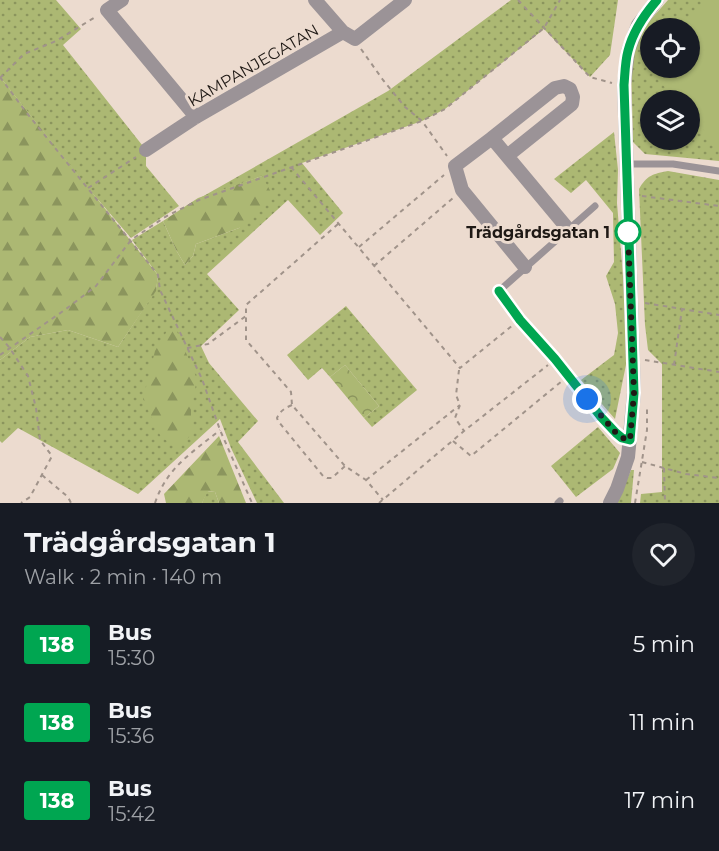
<!DOCTYPE html>
<meta charset="utf-8">
<style>
body{margin:0;font-family:Montserrat,sans-serif;background:#20242c;color:#f1f3f6;height:100vh;display:flex;flex-direction:column;font-size:22px;white-space:nowrap}
*{box-sizing:border-box;margin:0}
p{font-size:20px;color:#9ea1a6}
.icon{flex:none;width:33px;height:33px;fill:none;stroke:currentColor;stroke-width:2;stroke-linecap:round;stroke-linejoin:round}
.map{position:relative;height:503px;overflow:hidden}
.side{display:flex;flex-direction:column;background:#171b24;flex:1}
.side>*{flex:none}
.badge{padding:0 12px;border-radius:4px;font-size:21px;line-height:39px}
.fabs{position:absolute;left:640px;top:18px;display:grid;gap:12px}
.fabs a{display:grid;place-items:center;width:60px;height:60px;border-radius:50%;background:#171b24;box-shadow:0 2px 4px #0004;font-size:30px}
.you{position:absolute;width:30px;height:30px;margin:-15px;border:4px solid #fff;border-radius:50%;background:#1a73e8;box-shadow:0 0 0 9px #1a73e833}
.map>.badge{position:absolute;translate:-50% -50%;box-shadow:0 0 0 3px #fff}
.round{display:grid;place-items:center;flex:none;width:63px;height:63px;border-radius:32px;background:#20242c}
.headline{display:flex;align-items:center;justify-content:space-between;height:102px;padding:0 24px}
h1{font-size:28px;font-weight:700;line-height:45px}
ul{padding:0;list-style:none}
li{display:flex;align-items:center;gap:18px;height:78px;padding:0 24px}
li div{flex:1}
li b{display:block;font-size:22px}
li em{font-style:normal}
li .badge{min-width:66px;font-weight:700;text-align:center}
.map>svg:first-child{display:block}
.grass{fill:url(#grass-dots);fill-rule:evenodd}
.forest{fill:url(#forest-firs)}
.park{fill:url(#park-crowns)}
.pitch{fill:#acb873}
.lines{fill:none;stroke-linecap:round;stroke-linejoin:round}
.path{stroke:#a0938a;stroke-width:2;stroke-dasharray:4.5 4.5;stroke-linecap:butt}
.lane{stroke:#9b9397;stroke-width:7}
.street{stroke:#9b9397;stroke-width:14}
.line-casing{stroke:#fff;stroke-width:14}
.line{stroke:#00a651;stroke-width:9}
.walk{stroke:#1f1915;stroke-width:6;stroke-dasharray:0 10.8}
.stop-dot{fill:#fff;stroke:#00a651;stroke-width:3}
.labels{text-anchor:middle;stroke-width:6;stroke-linejoin:round;paint-order:stroke}
.street-label{font-size:16px;fill:#1f1915;stroke:#ecdbcf}
.stop-label{font-size:16px;font-weight:bold;fill:#1f1915;stroke:#ecdbcf;text-anchor:end}
</style>
<div class="map">
<svg width="719" height="503" viewBox="0 0 719 503">
<defs>
<pattern id="grass-dots" width="8" height="8" patternUnits="userSpaceOnUse" patternTransform="scale(1.5)"><rect width="8" height="8" fill="#acb873"/><path d="M2 2h.1M6 6h.1" fill="none" stroke="#8b955d" stroke-width="1.8" stroke-linecap="round"/></pattern>
<pattern id="forest-firs" width="22" height="20" patternUnits="userSpaceOnUse" patternTransform="scale(1.5)"><rect width="22" height="20" fill="#acb873"/><path d="M5 1l3.5 6h-7zM16 11l3.5 6h-7z" fill="#8b955d"/></pattern>
<pattern id="park-crowns" width="20" height="18" patternUnits="userSpaceOnUse" patternTransform="scale(1.5)"><rect width="20" height="18" fill="#acb873"/><path d="M2 6a3 3 0 1 1 6 0M12 15a3 3 0 1 1 6 0" fill="none" stroke="#8b955d"/></pattern>
</defs>
<rect width="100%" height="100%" fill="#ecdbcf"/>
<path class="grass" d="M0,0H56L81,29L63,45L146,150V166L179,206L131,238L88,188L0,77Z
M511,0H618L610,55L590,77L544,29L445,109L422,121L302,163L343,213L320,235L288,200L207,274L239,310L201,346L209,363L258,421L238,442L284,503H257L231,448L220,419L138,494L18,428L2,443L0,441V360L30,337L68,330L118,347L156,290L158,275L132,240L163,221L176,250L185,265L193,256L196,244L239,228L262,176L200,198L388,91Z
M668,0H719V161L645,154L633,142L631,58L646,25ZM651,28H690V68H651ZM651,100H690V140H651Z
M614,132L618,170L617,203L629,350L615,419L581,380L614,355L618,333L615,304L606,276L614,262L613,213L586,180L571,193L554,179Z
M668,171L719,180V503H640L641,494L662,492V364L648,350L645,325L639,189C647,175 653,174 668,171Z
M346,306L417,390L372,427L364,418L379,406L345,365L330,377L322,368L308,380L287,355Z
M598,427L620,453L613,469L576,497L551,466Z
M631,470H634L631,503H617Z
M207,491L215,492L219,503H202Z"/>
<path class="forest" d="M0,77L158,275L156,291L118,347L68,330L30,337L0,360Z
M262,176L272,194L239,228L196,244L193,256L185,265L176,250L163,221L198,198Z
M176,329L197,379L191,408V435L178,448L161,437L143,399L155,351L167,331Z
M219,436L246,503H219L215,492L208,491L202,503H166L164,494Z"/>
<path class="park" d="M345,365L379,406L364,418L330,377Z"/>
<path class="pitch" d="M707,0H711L719,8V147L690,115V100H677L640,61L651,51V68H690V28H676Z"/>
<g class="lines">
<path class="path" d="M518,0L590,77L612,83
M361,49L383,80L405,107L422,121L447,156
M0,77L26,112L158,275L160,290L202,379L220,430L252,503
M0,78L24,54L56,41L97,16
M291,167L460,368L513,325
M88,188L136,157
M642,196L719,206
M338,224L246,305V340L291,392L292,405L345,466L366,480L383,500
M359,247L444,175
M374,266L453,198
M645,303L719,315
M0,337L9,347L28,376L36,408L40,440L52,456L30,497L21,503
M187,348L208,344L246,316
M0,355L66,309L96,286L131,240L165,217L199,200L422,121L445,109L544,28L560,0
M645,360L719,372
M674,365L682,309
M459,370L456,395L460,405L455,418L464,431
M292,405C285,408 280,411 277,418L278,421L323,476L327,478H332L345,466
M453,441L471,456L562,381
M642,462L686,474L719,478
M664,468L665,503
M42,475L68,497L71,503
M366,480L460,405
M155,503C167,467 193,452 220,430
M379,503L464,431L548,365
M635,503L647,430V408"/>
<path class="lane" d="M626,164H673L719,171
M595,206L499,291L520,320L555,359L601,417L616,433L622,438L630,440
M558,503L560,501"/>
<path class="street" d="M122,0L107,10L196,117
M315,0L343,32
M492,138L555,88L564,86L570,89L573,97L572,104L507,156
M146,150L196,117L343,32L355,39L405,0
M525,267L462,190L455,166L492,138L568,229
M610,503L617,489L628,457L634,393L624,85L628,51L638,25L657,0"/>
</g>
<g class="lines">
<defs>
<path id="line" d="M499,291L520,320L555,359L601,417L616,433L622,438L630,440L634,393L624,85C625,74 625,62 628,51C633,31 644,15 657,0"/>
</defs>
<use href="#line" class="line-casing"/>
<use href="#line" class="line"/>
<path class="walk" d="M587,399L616,433L622,438L630,440L634,393L628,232"/>
</g>
<circle class="stop-dot" cx="628" cy="232" r="12"/>
<g class="labels">
<g class="street-label">
<text transform="translate(253 65) rotate(-30)" y="6">KAMPANJEGATAN</text>
</g>
<g class="stop-label">
<text x="610" y="238">Trädgårdsgatan 1</text>
</g>
</g>
</svg>
<div class="fabs">
<a><svg class="icon" aria-label="locate" viewBox="0 0 24 24"><circle cx="12" cy="12" r="6"/><path d="M12 2v4M12 18v4M2 12h4M18 12h4"/></svg></a>
<a><svg class="icon" aria-label="layers" viewBox="0 0 24 24"><path d="M12 4l9 5-9 5-9-5zM3 14l9 5 9-5"/></svg></a>
</div>
<div class="you" style="left:587px;top:399px"></div>
</div>
<section class="side">
<div class="headline"><div><h1>Trädgårdsgatan 1</h1><p>Walk · 2 min · 140 m</p></div><a class="round"><svg class="icon" aria-label="heart" viewBox="0 0 24 24"><path d="M12 20l-8-8c-3-5 5-10 8-4 3-6 11-1 8 4z"/></svg></a></div>
<ul>
<li><span class="badge" style="background:#00a651;color:#fff">138</span><div><b>Bus</b><p>15:30</p></div><em>5 min</em></li>
<li><span class="badge" style="background:#00a651;color:#fff">138</span><div><b>Bus</b><p>15:36</p></div><em>11 min</em></li>
<li><span class="badge" style="background:#00a651;color:#fff">138</span><div><b>Bus</b><p>15:42</p></div><em>17 min</em></li>
</ul>
</section>
